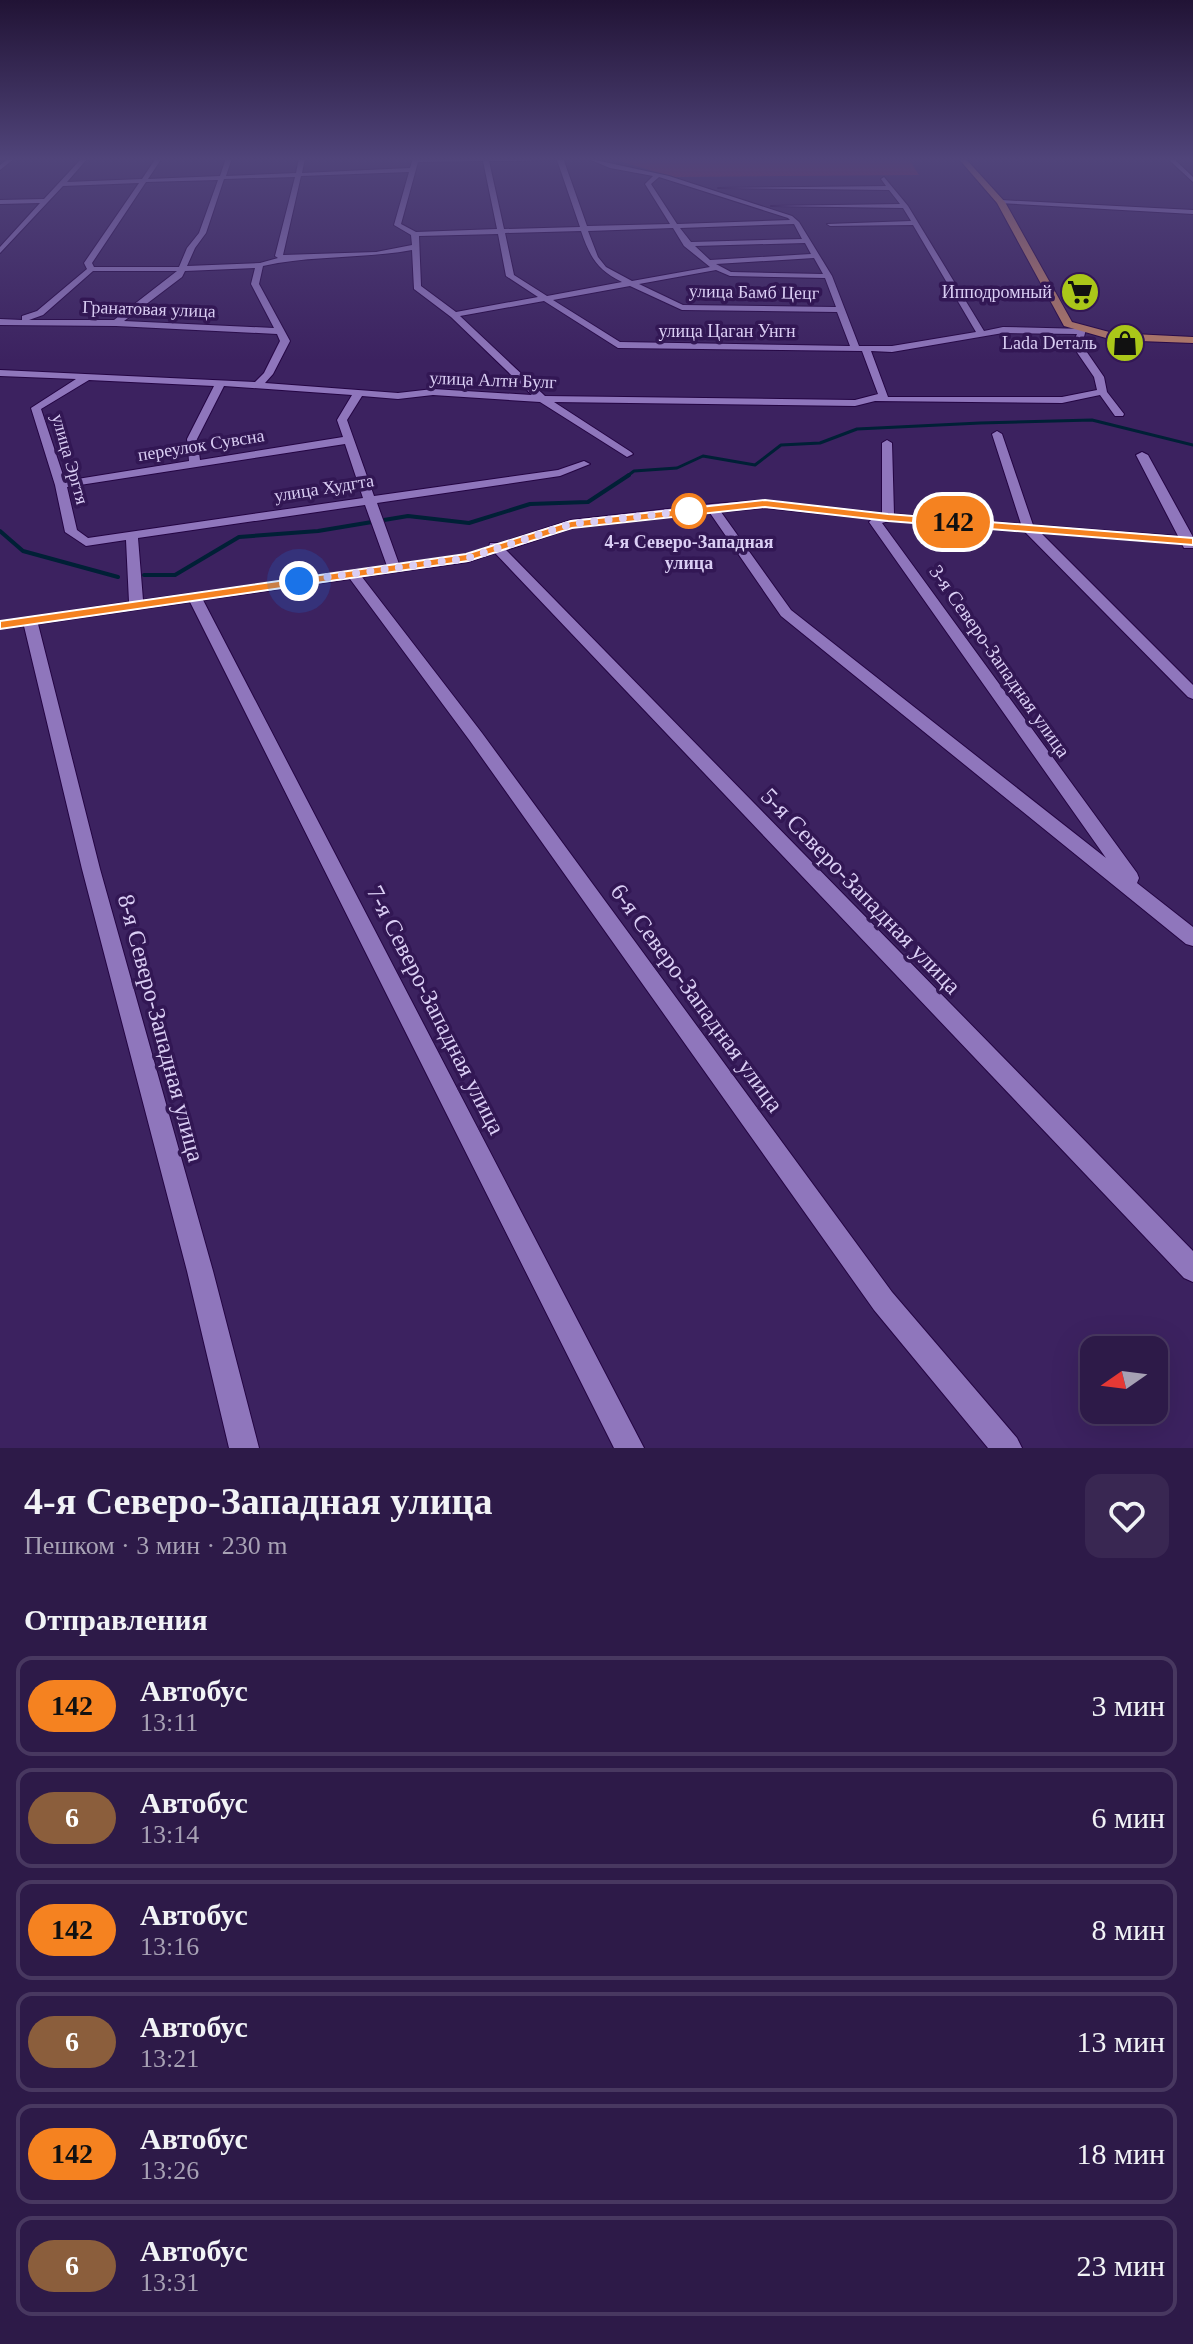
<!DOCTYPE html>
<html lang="ru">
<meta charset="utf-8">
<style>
body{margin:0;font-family:Georgia,serif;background:#392752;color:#f1f3f6;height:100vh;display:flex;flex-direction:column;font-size:30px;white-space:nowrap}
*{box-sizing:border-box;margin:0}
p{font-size:26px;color:#a7a1b4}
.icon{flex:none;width:44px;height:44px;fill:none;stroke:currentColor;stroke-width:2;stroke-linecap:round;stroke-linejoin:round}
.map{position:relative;height:1448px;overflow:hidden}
.sheet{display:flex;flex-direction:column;background:#2d1a48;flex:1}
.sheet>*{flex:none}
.badge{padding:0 16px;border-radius:26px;font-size:28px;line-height:52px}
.needle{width:52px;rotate:256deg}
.tools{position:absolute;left:1080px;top:1336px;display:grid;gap:16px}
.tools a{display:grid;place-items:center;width:88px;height:88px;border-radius:16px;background:#2d1a48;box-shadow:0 8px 32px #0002,0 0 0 2px #483860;font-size:40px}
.you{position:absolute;width:40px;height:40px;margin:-20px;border:6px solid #fff;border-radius:50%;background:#1a73e8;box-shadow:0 0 0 12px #1a73e833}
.map>.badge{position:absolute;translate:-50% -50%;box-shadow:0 0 0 4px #fff}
h2{padding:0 24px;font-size:30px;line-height:72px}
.round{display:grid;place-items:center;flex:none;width:84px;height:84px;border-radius:16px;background:#392752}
.headline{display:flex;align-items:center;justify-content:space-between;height:136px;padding:0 24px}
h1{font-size:38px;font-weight:700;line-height:60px}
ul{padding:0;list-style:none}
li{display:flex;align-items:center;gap:24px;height:100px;margin:0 16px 12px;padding:0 8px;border:4px solid #483860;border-radius:16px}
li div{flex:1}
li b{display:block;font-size:30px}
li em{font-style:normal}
li .badge{min-width:88px;font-weight:700;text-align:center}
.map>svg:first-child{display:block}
.green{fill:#85244c}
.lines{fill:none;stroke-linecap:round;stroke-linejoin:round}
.stream-far1{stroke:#002036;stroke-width:3}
.stream{stroke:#002036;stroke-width:4}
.minor-casing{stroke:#240543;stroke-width:2}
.major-casing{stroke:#240543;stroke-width:2}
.minor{fill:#8f76bc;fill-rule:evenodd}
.major{fill:#b47a67;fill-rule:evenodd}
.line{fill:#f58220;stroke:#fff;stroke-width:2}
.walk{stroke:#dacef4;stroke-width:8;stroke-dasharray:0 14.4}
.stop-dot{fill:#fff;stroke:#f58220;stroke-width:4}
.labels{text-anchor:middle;stroke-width:7;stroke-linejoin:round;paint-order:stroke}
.far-street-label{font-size:18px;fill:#dacef4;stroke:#321754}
.far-poi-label{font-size:18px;fill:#dacef4;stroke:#321754;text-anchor:end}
.far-stop-label{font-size:18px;font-weight:bold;fill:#dacef4;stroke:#321754}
.street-label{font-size:20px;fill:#dacef4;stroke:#321754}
.near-street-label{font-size:24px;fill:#dacef4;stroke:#321754}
</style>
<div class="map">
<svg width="1193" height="1448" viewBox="0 0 1193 1448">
<rect width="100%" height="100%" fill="#3c2260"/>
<path class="green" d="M609,158H908L919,175L673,177Z"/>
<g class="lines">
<path class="stream-far1" d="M626,477L634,471L677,468L703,456L755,465L781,445L820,443L857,429L980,423L1092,420L1193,445"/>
<path class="stream" d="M0,531L23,551L118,577
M144,575H175L239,537L318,531L408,516L469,523L530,504L588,502L629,475"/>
<defs>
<path id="minor" d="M9,158H15L0,170V165Z
M82,158H88L67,182L142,179L156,158H162L148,179L220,176L226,158H232L226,176L296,173L299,158H305L302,173L410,168L413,158H563L587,226L670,224L645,184L653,176L610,168L586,158L669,176L792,216L799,222L832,276L859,346H892L976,332L913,225L830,226L827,224L911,221L903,208L771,206L900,204L889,190L718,188L886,186L881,179L884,177L908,206L984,331L1003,327L1086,329L1082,345L1104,377L1107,392L1124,414L1123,416H1115L1100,395L1062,403L875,401L855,406L554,402L631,452L633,454L627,457L540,402L433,395L398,399L362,396L347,420L374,496L558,470L584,461L590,464L560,476L377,503L399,564L466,554L489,547L490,543H500L571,520L712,504L765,500L882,513V443L887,440L892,443L894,514L1021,524L992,434L997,431L1002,434L1033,525L1178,536L1136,455L1142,452L1148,455L1193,537V548H1184L1182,544L1041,533L1193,685V699L1188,697L1025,532L889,521L882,523L1137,873L1139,878L1137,883L1193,927V946L1186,944L781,616L710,513L573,528L506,550L1193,1251V1282L1184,1278L495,553L468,562L362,577L482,733L892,1292L1017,1438L1022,1448H988L874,1310L470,741L350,579L203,600L644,1448H614L190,602L38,624L100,869L213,1271L259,1448H229L187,1271L82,869L24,626L0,629V621L129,602L126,540L86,546L65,532L55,485L31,408L76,379L0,376V370L255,382L264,373L280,341L277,334L116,326L0,325V319L22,320V316L37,311L87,269L84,263L139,183L63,186L0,253V247L40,203L0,204V200L44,199ZM557,160L580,227L504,229L489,161ZM483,161L497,229L416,232L401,224L418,162ZM409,172L394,225L411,235L412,245L376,252L283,255L301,176ZM295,177L275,256L278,258L260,263L187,266L195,248L206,233L224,179ZM659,177L788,218L790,220L677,224L651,184ZM218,180L199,233L187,248L179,267H94L92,263L146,182ZM794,224L802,239L691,242L680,228ZM673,228L684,246L710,267L632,281L606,267L598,257L588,231ZM581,231C590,257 597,270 622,282L547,296L514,275L505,233ZM498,234L506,276L538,297L456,312L421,286L419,236ZM805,243L811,254L710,260L695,246ZM412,250L414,289L451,317L532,395L433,389L398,393L265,383L273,374L290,341L259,284L263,266C312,255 363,259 412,250ZM814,258L823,274L731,272L716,264ZM255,268L251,284L274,328L124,321L182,277L185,271ZM716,270L730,276L825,278L836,307L683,305L639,284ZM93,271H177L114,320H29L43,315ZM630,286L682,310L837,312L850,346L620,342L553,300ZM544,301L618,348L862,351L878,394L855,400L545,396L460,316ZM1003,333L1077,334L1072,345L1094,377L1097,390L1062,397H888L871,351L892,352ZM89,380L214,386L187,439L189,461L65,481L41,409ZM224,386L352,395L337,420L343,437L200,460L197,439ZM345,444L363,498L88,538L77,530L67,487ZM365,505L387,566L143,600L138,538ZM765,508L872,519L869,522L1106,858L791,610L721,512Z
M1167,158H1173L1193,177V182Z
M1001,200L1193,210V214L999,203Z"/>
<path id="major" d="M958,158H965L1005,202L1072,322L1113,333L1193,337V343L1113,340L1064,326L997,203Z"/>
</defs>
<use href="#minor" class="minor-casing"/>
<use href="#major" class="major-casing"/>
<use href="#minor" class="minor"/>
<use href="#major" class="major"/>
</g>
<linearGradient id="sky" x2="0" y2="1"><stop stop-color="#211335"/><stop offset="0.44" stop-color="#50447a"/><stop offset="1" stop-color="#50447a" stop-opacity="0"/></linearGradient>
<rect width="1193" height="361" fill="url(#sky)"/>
<path class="line" d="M765,500L888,514L1193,538V545L888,521L765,507L572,528L468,561L0,629V621L466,554L571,521Z"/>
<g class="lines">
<path class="walk" d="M299,581L468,558L571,524L689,511"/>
</g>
<defs>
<symbol id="supermarket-disc" viewBox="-11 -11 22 22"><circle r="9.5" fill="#aac719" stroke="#321754"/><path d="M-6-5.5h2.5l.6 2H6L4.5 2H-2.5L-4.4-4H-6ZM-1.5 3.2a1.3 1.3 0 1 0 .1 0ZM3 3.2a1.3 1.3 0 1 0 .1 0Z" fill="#111"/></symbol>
<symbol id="shop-disc" viewBox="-11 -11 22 22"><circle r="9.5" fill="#aac719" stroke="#321754"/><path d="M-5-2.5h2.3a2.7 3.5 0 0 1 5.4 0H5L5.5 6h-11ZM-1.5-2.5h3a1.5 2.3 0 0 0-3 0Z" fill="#111"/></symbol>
</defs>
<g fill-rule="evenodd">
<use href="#supermarket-disc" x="1058" y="270" width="44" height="44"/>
<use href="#shop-disc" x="1103" y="321" width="44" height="44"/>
</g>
<circle class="stop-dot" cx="689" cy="511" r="16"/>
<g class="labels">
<g class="far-street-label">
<text transform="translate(754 292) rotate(1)" y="6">улица Бамб Цецг</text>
<text transform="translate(149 309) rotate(2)" y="6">Гранатовая улица</text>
<text x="727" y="337">улица Цаган Унгн</text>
<text transform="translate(493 380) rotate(2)" y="6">улица Алтн Булг</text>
<text transform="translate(201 445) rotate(-9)" y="6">переулок Сувсна</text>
<text transform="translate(70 459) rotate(74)" y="6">улица Эргтя</text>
<text transform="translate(324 488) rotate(-9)" y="6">улица Худгта</text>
</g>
<g class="far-poi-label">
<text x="1052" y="298">Ипподромный</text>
<text x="1097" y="349">Lada Dеталь</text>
</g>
<g class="far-stop-label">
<text x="689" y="548">4-я Северо-Западная<tspan x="689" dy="21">улица</tspan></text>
</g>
<g class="street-label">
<text transform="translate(1000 661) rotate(55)" y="7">3-я Северо-Западная улица</text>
</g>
<g class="near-street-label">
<text transform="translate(861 891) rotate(46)" y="8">5-я Северо-Западная улица</text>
<text transform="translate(697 998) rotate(54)" y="8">6-я Северо-Западная улица</text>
<text transform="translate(436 1010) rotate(63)" y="8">7-я Северо-Западная улица</text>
<text transform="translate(161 1028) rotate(75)" y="8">8-я Северо-Западная улица</text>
</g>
</g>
</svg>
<div class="tools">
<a><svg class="needle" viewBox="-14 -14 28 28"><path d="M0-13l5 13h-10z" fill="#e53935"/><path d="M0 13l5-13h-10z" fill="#a7a1b4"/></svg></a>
</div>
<div class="you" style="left:299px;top:581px"></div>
<b class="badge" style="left:953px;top:522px;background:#f58220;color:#111">142</b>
</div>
<section class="sheet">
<div class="headline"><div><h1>4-я Северо-Западная улица</h1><p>Пешком · 3 мин · 230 m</p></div><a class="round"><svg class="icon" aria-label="heart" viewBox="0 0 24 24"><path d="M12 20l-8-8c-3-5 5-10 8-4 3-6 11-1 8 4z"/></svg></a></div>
<h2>Отправления</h2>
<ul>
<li><span class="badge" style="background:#f58220;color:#111">142</span><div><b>Автобус</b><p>13:11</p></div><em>3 мин</em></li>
<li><span class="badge" style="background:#8b5e3c;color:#fff">6</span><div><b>Автобус</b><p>13:14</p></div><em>6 мин</em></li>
<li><span class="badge" style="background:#f58220;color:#111">142</span><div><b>Автобус</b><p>13:16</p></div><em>8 мин</em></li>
<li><span class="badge" style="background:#8b5e3c;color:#fff">6</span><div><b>Автобус</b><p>13:21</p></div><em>13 мин</em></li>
<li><span class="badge" style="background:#f58220;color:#111">142</span><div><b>Автобус</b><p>13:26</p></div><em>18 мин</em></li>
<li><span class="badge" style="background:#8b5e3c;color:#fff">6</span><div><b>Автобус</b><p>13:31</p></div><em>23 мин</em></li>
</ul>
</section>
